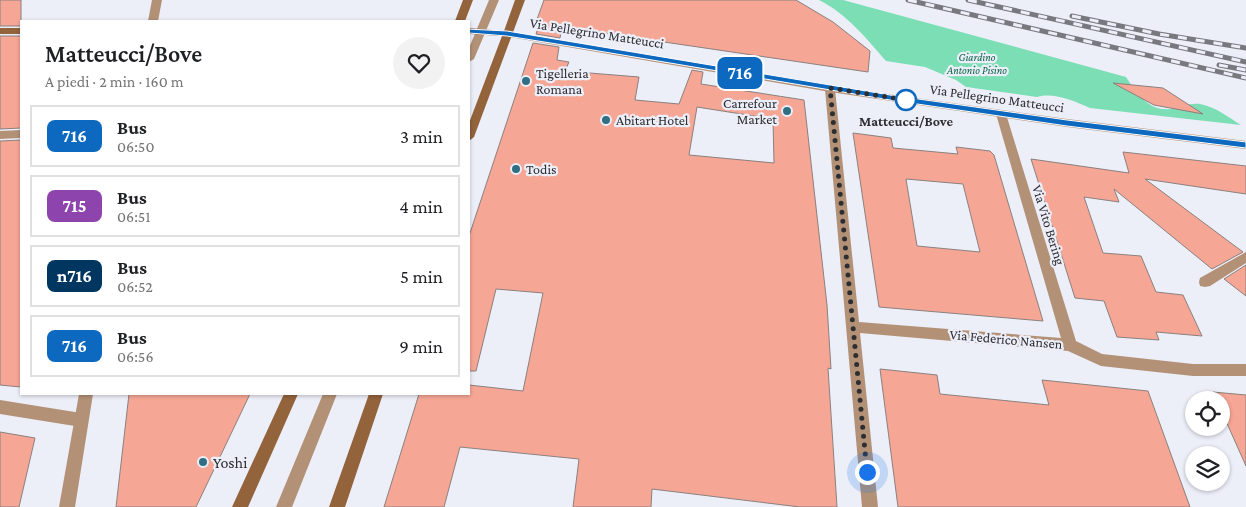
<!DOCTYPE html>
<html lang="it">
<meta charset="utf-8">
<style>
body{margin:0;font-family:"Crimson Pro",serif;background:#f2f2f2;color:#202124;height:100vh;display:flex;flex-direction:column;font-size:19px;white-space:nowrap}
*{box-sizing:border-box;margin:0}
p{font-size:16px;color:#757577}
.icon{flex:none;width:28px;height:28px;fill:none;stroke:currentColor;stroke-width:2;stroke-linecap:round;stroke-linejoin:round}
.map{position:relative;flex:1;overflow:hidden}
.sheet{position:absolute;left:20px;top:20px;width:450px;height:375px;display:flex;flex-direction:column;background:#fff;border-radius:0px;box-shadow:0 1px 4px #0004}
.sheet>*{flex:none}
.badge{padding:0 10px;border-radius:8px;font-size:18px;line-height:32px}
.fabs{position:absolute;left:1185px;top:391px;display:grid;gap:10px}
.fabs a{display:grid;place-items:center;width:45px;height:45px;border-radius:50%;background:#fff;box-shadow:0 1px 4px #0004;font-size:25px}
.you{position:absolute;width:25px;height:25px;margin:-12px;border:4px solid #fff;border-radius:50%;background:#1a73e8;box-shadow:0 0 0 8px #1a73e833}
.map>.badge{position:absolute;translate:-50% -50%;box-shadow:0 0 0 2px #fff}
.round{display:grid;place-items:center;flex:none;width:52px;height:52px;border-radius:26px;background:#f2f2f2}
.head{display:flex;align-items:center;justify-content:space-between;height:85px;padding:0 25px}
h1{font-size:24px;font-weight:600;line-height:38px}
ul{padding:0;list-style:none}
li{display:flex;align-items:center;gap:15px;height:62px;margin:0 10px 8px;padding:0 15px;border:2px solid #e0e0e0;border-radius:0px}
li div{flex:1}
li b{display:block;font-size:19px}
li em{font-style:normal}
li .badge{min-width:55px;font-weight:700;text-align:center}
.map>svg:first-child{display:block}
.green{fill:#7bdeb5}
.building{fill:#f5a695;stroke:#8b807e;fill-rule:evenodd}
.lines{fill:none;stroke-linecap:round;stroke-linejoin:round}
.service{fill:#b39177;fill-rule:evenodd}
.minor{fill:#b39177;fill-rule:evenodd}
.tertiary{fill:#b39177;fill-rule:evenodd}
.secondary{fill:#93633c;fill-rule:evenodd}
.rail-casing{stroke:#78797f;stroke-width:5}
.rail{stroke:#eceef8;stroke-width:3;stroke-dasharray:9;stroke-linecap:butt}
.line{fill:#0c69bf;stroke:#fff}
.walk{stroke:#2d2e31;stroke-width:5;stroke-dasharray:0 9}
.poi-dot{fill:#2f6e83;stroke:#eceef8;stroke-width:2}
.stop-dot{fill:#fff;stroke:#0c69bf;stroke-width:2.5}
.labels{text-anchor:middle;stroke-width:4.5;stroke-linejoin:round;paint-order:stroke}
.far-park-label{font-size:11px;font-style:italic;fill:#096347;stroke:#eceef8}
.street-label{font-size:14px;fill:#2d2e31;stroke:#eceef8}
.poi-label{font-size:14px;fill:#2d2e31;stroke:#eceef8;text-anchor:start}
.stop-label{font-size:14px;font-weight:bold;fill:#2d2e31;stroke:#eceef8}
.near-poi-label{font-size:16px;fill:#2d2e31;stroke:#eceef8;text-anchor:start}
</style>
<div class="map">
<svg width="1246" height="507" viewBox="0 0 1246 507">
<rect width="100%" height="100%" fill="#eceef8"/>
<path class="green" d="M819,0H843L1126,77C1136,92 1149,112 1170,109C1180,107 1189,103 1200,104C1216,107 1228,117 1241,125L1090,108C1074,101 1054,92 1037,97L966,87L956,80L925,67L886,61C866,38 847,14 819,0Z"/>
<path class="building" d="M0,0H21V26H0Z
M544,0H796L833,22L870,51L868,72L562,27L560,38L536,34L540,22H536Z
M0,36H21V128L0,129Z
M533,43L559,47L557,60L569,62L565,71L639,77L635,100L679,104L692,70L703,72L701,84L804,100L827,305L831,369L828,368L837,507H800L652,489L651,507H573L579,459L460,447L444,507H384L419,394H469V385L523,391L543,293L496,289L476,371H469V236ZM697,107L773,119L774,163L689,155Z
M1113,83L1163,88L1203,114L1154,105Z
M853,133L891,138L893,148L958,154L956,147L990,151L994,155L1043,321L879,307ZM906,179L963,184L980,252L917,246Z
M21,140V387L0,385V141Z
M1123,152L1246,166V194L1145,179L1243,252L1212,269L1114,189L1119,202L1084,197L1103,253L1141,256L1156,292L1183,295L1202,336L1156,332L1159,340L1117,337L1104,301L1075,298L1031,159L1129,173Z
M1246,265V296L1224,279Z
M880,369L937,375L940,394L1049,405L1042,380L1148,391L1190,507H898Z
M1213,392L1246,395V466L1221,410V400H1217Z
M129,394H250L196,507H116Z
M0,432L35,438L19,507H0Z"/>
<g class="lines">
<path class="service" d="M489,0H499L474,59L469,62V48Z
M1246,252V263L1210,286L1205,287L1200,286L1199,282L1200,278Z
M323,394H337L292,507H276Z"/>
<path class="minor" d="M830,86L835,89L859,322L1061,338L996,114L1001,110L1006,114L1076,341L1102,354L1193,364H1246V376H1193L1101,366L1068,351L860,333L878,507H862L825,89Z
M21,130V138L0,139V131Z
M0,400L81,413L86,415L88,420L86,425L81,427L0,414Z"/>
<path class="tertiary" d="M152,0H162L158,21H148Z
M507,31L830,86L1067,119L1246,141V149L1067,127L830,92L504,36L502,34Z
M79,394H93L75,507H59Z"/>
<path class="secondary" d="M463,0H473L465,21H455Z
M515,0H525L474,137L469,141V123L502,36L469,34V28L504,31Z
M0,28H21V34H0Z
M284,394H298L248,507H232Z
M369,394H383L345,507H329Z"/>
<defs>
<path id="rail" d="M908,0L1246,78
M968,0L1246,62
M1072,16L1159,34L1246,48
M1219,65L1246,70"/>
</defs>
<use href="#rail" class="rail-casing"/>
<use href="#rail" class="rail"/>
</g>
<path class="line" d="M466,29L507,31L890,95L1067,120L1246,142V148L1067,126L890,100L557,44L507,36L469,33H466Z"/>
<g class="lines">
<path class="walk" d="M867,472L830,88L906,100"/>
</g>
<g class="poi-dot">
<circle cx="526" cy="81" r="5"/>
<circle cx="787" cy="111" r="5"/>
<circle cx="606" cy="120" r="5"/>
<circle cx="516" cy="169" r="5"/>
<circle cx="203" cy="462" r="5"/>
</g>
<circle class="stop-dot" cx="906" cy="100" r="10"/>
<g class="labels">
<g class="far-park-label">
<text x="977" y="61">Giardino<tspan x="977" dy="13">Antonio Pisino</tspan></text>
</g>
<g class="street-label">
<text transform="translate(597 33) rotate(9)" y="5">Via Pellegrino Matteucci</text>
<text transform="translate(997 98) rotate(8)" y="5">Via Pellegrino Matteucci</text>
<text transform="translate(1049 225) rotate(73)" y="5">Via Vito Bering</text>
<text transform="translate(1006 339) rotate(5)" y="5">Via Federico Nansen</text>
</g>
<g class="poi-label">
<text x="536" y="78">Tigelleria<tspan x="536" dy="16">Romana</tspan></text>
<text x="777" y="108" text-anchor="end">Carrefour<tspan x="777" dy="16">Market</tspan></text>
<text x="616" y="125">Abitart Hotel</text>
<text x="526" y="174">Todis</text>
</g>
<g class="stop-label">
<text x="906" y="126">Matteucci/Bove</text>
</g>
<g class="near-poi-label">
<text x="213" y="468">Yoshi</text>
</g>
</g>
</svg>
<div class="fabs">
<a><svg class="icon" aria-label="locate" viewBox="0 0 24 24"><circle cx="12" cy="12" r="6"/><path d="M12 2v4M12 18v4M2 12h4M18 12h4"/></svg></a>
<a><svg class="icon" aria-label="layers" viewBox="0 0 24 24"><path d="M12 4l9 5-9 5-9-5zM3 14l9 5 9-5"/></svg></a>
</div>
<div class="you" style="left:867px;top:472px"></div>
<b class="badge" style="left:740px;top:73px;background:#0c69bf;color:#fff">716</b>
<section class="sheet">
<div class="head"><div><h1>Matteucci/Bove</h1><p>A piedi · 2 min · 160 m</p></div><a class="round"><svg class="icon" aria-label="heart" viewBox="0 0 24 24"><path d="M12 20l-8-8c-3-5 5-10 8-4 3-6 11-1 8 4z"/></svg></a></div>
<ul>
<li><span class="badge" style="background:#0c69bf;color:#fff">716</span><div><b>Bus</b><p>06:50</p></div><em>3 min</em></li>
<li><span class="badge" style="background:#8e44ad;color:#fff">715</span><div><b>Bus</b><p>06:51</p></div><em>4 min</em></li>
<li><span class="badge" style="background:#00365f;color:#fff">n716</span><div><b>Bus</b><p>06:52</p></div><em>5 min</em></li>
<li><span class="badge" style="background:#0c69bf;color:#fff">716</span><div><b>Bus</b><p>06:56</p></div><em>9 min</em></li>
</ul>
</section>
</div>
